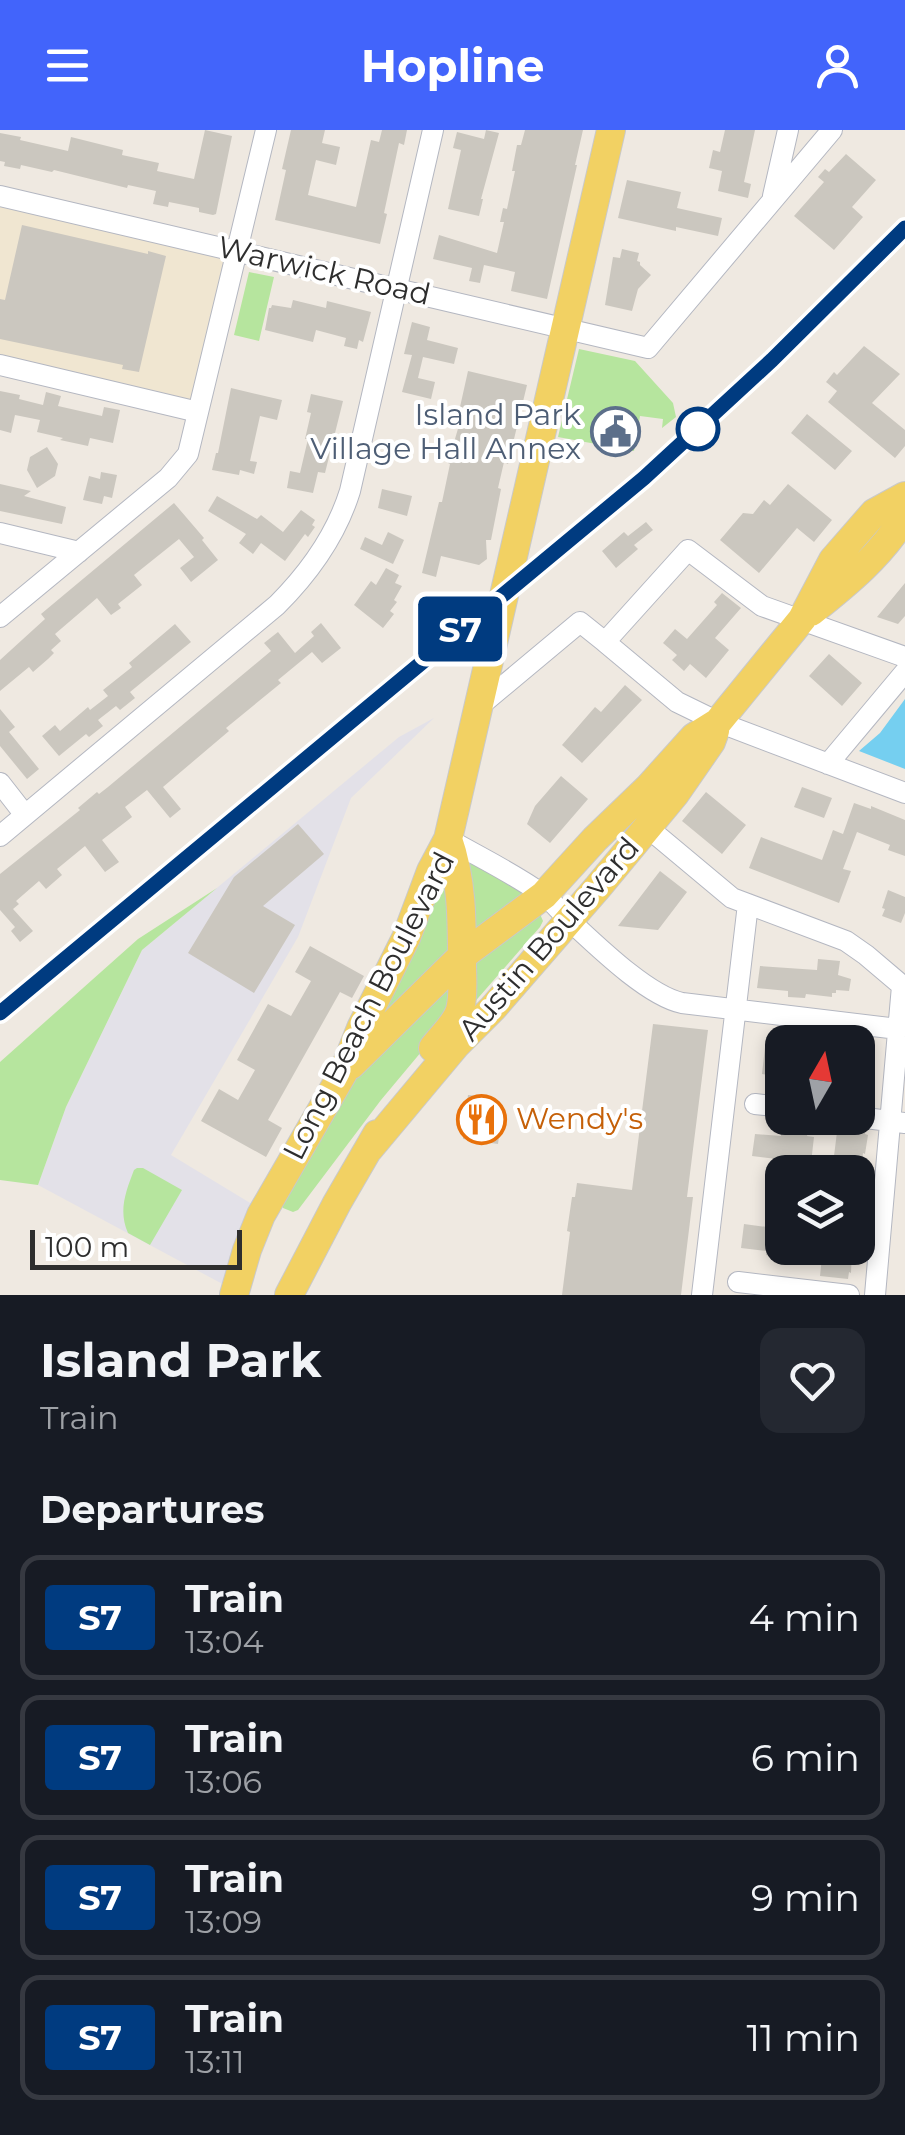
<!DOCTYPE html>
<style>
body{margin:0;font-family:Montserrat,sans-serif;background:#242831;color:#f1f3f6;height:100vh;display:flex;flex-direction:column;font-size:38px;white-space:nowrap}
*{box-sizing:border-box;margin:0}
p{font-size:32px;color:#9ea1a6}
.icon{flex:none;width:55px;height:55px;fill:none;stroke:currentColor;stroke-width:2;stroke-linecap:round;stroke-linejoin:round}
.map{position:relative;height:1165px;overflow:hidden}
.panel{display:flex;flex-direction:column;background:#171b24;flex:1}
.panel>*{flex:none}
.badge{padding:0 20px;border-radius:8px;font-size:35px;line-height:65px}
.needle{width:65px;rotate:9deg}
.fabs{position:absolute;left:765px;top:895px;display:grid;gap:20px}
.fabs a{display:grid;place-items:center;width:110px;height:110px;border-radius:20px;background:#171b24;box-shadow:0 5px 15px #0003;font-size:50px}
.scale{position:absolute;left:30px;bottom:25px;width:212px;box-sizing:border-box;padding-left:10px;border:5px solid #2e2e2e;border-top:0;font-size:28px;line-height:35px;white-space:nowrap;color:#2e2e2e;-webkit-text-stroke:8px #fff;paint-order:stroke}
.map>.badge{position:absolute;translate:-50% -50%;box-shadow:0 0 0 5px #fff}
h2{padding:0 40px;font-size:38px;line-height:90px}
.round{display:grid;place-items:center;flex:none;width:105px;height:105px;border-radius:20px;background:#242831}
.headline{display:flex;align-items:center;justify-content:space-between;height:170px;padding:0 40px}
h1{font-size:48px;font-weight:700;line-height:75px}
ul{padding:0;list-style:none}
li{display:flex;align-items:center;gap:30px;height:125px;margin:0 20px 15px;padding:0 20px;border:5px solid #363941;border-radius:20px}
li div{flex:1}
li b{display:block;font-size:38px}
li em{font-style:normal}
li .badge{min-width:110px;font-weight:700;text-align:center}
header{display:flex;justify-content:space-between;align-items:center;height:130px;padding:0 40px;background:#4264fb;color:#fff;font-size:45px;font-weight:700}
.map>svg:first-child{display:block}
.industrial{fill:#e3e1e8}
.education{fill:#f0e6d1}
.green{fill:#b6e59e}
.water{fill:#75cff0}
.building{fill:#cbc7bf}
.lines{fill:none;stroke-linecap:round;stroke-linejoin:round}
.minor-casing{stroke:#b4b7c1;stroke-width:22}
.major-casing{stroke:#c9c9c9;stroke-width:30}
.minor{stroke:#fff;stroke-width:20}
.major{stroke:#f2d163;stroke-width:28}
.rail{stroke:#a3a6b8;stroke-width:4}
.line-casing{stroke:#fff;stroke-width:22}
.line{stroke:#003b80;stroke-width:15}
.stop-dot{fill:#fff;stroke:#003b80;stroke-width:5}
.labels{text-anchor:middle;stroke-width:8;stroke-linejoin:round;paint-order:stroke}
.street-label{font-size:30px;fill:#2e2e2e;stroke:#fff}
.service-label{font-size:30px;fill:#4e5e75;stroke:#fff;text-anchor:end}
.food-label{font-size:30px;fill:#c56008;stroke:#fff;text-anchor:start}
</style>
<header><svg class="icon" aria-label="menu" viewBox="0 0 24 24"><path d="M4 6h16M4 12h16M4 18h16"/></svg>Hopline<svg class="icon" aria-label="person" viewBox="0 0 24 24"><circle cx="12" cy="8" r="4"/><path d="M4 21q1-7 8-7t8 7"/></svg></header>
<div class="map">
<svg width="905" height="1165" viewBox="0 0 905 1165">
<rect width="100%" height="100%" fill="#efe9e1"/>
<path class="industrial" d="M434,588L351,668L298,807L171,1025L260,1079L230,1158L38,1055L66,977L142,820L399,607Z"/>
<path class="education" d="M0,74L225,125L192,272L0,227Z"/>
<path class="green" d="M249,142L274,147L259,211L234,205Z
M579,219L635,231L673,273L676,287L662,298L663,289L640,286L634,321L558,307Z
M454,718L537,766L465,819Z
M446,719L454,822L353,925Z
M217,758L142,820L66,977L38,1055L0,1050V932L138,809Z
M540,784L543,791L540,797L472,875L467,837Z
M451,852V879L437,903L381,970L298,1080L293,1082L283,1078L281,1074L342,960Z
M137,1038H143L182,1060L150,1115L128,1103C118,1081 126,1061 134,1040Z"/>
<path class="water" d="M905,569V639L859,621L880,603Z"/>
<path class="building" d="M205,0L232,6L216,84L213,85L199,82V78L169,72L168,77L153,74L156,61L128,55L127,58L54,40L52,42L21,35L20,39L4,36L5,32L0,31V3L21,7L20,10L68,21L71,7L123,20L122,25L159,33L157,41L194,49Z
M291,0H325L322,13L340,17L336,35L316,30L308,65L356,77L371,10L379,12L382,0H407L404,15L399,13L384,83L387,84L380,114L275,90L286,40L282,39Z
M486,0L499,3L481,69H483L479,86L448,79L461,20L453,18L457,2L484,9Z
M525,0H583L575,35H577L547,169L511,161L515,142L484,135L480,153L469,151L472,138L433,129L439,105L497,123L504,92H500L503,78L507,79L515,41H512L517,15H521Z
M725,0H755L744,52L751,54L748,68L718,61L722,41L709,38L713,20L720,22Z
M846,24L876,50L852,77L863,87L834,120L794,86L824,52L818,47L825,39L829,42Z
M627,50L681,62L677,78L722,88L718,106L676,97V101L618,88Z
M22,95L148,124V121L166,126L139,242L122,239L123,235L0,209V169L5,170Z
M622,119L639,123L637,131L640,132V135L651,145L638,159L632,181L605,175L613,127L620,128Z
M293,170L326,178L327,171L371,182L363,212L359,210L357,219L344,216L346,208L316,200L313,212L265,200L269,178H271L272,175L291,178Z
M412,192L430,197L427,210L458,218L454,234L423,227L418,248L435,252L431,269L402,262L412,225L404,224Z
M864,216L900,244L872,273L905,300V316L895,328L828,272L837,261L826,252L834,242L837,245Z
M468,241L527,255L508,334L504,332L498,358L501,359L491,410H486L487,429L479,435L441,426L436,447L422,443L439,372H442L450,334L448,333L464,278L460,277Z
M231,258L282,270L277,290L260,286L250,331L257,332L254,344L240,340L239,345L212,340L216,323H218Z
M0,261L20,265L19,269L43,275L46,262L61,266L58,276L102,286L104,277L120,280L113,313L90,308L88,316L60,310L63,308L37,302L40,290L15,285L11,303L0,300Z
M311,264L343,271L325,343L318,342L313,363L287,358L290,341L300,343L308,309H305L311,283L307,282Z
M807,284L852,321L835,340L791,303Z
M600,287L638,294L633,318L595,310Z
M47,317L58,334L55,346L37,358L27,340L30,327Z
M101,342L117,345L112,368L104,366L102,374L83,370L89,346L100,349Z
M0,354L31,361L24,366L66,377L62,394L0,381Z
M788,354L832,390L814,412L797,398L759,443L720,410L743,383L753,384L764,370L770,375Z
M382,359L412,366L407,386L378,378Z
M217,366L257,389L261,385L283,402L301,380L315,390L312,395L315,397L308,407L305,404L285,431L261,413L253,424L239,413L246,404L208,381Z
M174,373L204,408L202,410L218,430L191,452L180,438L194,427L179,409L134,445L142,455L118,474L121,478L111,485L97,468L55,504L61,511L51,520L54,523L48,529L33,542L29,537L0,561V530L45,489L41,484Z
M646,392L653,400L634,415L638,419L616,438L602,421L624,402L628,406Z
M388,402L404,410L393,434L360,419L365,407L382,415Z
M386,438L399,445L395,453L402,456L394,470L397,472L390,481L394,484L383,498L354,475L371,451L376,455Z
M905,453V486L898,494L877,487Z
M722,463L741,478L715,508L729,520L706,548L690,534L684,541L672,530L677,525L663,513L675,499L687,509L717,475L714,472Z
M321,493L341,518L322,533L312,522L278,550L281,553L226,598L229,601L163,657L181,679L170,688L147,660L125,677L132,687L102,710L119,732L105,742L85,716L57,739L62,745L46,759L39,751L16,771L19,774L13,779L33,801L20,812L11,801L15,797L0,780V744L80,680L78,678L97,662L99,664L108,657L271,521L264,513L278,502L295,523L314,506L311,502Z
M175,494L191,512L130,562L135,568L120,580L116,576L98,590L103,596L89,607L86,604L59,626L42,606L55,595L60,601L88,577L90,580L108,566L103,560L132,537L129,533Z
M829,524L862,553L842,576L809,546Z
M625,555L642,570L582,633L562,615L595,577L601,582Z
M0,579L15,597L9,602L39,639L27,649L0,616Z
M561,646L588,669L550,713L527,694L535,676Z
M802,657L832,668L824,688L794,677Z
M706,662L746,695L722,724L682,691Z
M854,673L871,679V676L905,690V726L888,720L890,715L857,702L843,739L851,741L839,773L749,738L761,707L822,730L833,700L843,704Z
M298,694L324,724L263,776L295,795L254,863L188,823L234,747Z
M660,741L687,762L658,800L618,796Z
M888,760L905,767V783L901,793L882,786L885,779L882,778Z
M310,816L364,846L352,868L340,862L268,990L282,998L266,1027L201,991L219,959L238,970L255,940L237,930L268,874L291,886L311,851L295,842Z
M818,829L840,831L838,845L851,849L849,861L836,860V863H832V867L806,864L805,868L788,867V861L757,858L760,836L817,840Z
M653,894L708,900L687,1067H693L681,1165H562L570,1102L567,1101L572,1067H575L577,1053L632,1060Z
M765,917L782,919V950L768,948V945L762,944Z
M468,965L487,967L486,974L503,976L498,1014L463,1009Z
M838,994L847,995L851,998L865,1002V1004L868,1005L865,1024L863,1023L862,1031L858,1030L856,1042H832Z
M790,1000L808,1002L807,1006L814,1007L811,1033L752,1026L755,1004L781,1006V1004L790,1005Z
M744,1094L782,1099V1118H794L793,1130L766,1125L767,1121L741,1118Z
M823,1118H852L851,1143L849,1142L848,1149L820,1146Z"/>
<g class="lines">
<defs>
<path id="minor" d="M0,66L648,218L832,0
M773,66L788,0
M0,235L198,282
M0,403L79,422
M0,487L168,348L188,324L266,0
M605,512L677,572L718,592L905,663
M477,578L580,492L605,512L688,420L762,476L905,527
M828,634L905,542
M0,653L25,685
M647,697L732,768L846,811L866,825L905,858
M0,706L277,475C310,442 336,406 350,361L433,0
M448,709C479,727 513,743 542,764C553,771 561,783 570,791C597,816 648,866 682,873L898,899
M755,974L782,977
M858,987L905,993
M738,1152L849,1165
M702,1165L748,774
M875,1165L902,856"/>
<path id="major" d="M811,482C846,454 882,425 905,386
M433,918C442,906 456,894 460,880C464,865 462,848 462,833C462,791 462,749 448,709
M351,935L462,826L544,765L595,709L649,657L694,607L718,592L802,489L833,430L874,383L905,366
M369,1019L456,915L493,878L598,757L675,664L711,612L715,601
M234,1165L247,1120L261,1085L343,943L361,898L406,808L431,741L448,709L611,0
M289,1165L337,1073L377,1004"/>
</defs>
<use href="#minor" class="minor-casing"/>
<use href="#major" class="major-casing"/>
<use href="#minor" class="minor"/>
<use href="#major" class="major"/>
<path class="rail" d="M0,883L644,347L773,230L905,98"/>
</g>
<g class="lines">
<defs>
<path id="line" d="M0,883L644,348L772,230L905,98"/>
</defs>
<use href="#line" class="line-casing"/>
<use href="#line" class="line"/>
</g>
<defs>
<symbol id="civic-ring" viewBox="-11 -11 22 22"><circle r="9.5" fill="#fff" stroke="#5c6f8a" stroke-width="1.5"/><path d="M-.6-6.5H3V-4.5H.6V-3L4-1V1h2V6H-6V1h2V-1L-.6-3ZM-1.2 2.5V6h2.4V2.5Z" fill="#5c6f8a"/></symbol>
<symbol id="restaurant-ring" viewBox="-11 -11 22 22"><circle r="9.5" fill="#fff" stroke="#e8710a" stroke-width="1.5"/><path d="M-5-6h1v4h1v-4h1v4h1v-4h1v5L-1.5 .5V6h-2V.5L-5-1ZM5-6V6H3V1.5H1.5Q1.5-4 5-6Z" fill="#e8710a"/></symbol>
</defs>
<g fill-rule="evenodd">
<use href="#civic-ring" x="588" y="274" width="55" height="55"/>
<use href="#restaurant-ring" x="454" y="962" width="55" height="55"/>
</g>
<circle class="stop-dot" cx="698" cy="299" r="20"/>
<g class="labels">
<g class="street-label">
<text transform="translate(324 141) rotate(13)" y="10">Warwick Road</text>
<text transform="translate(549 809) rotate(-49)" y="10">Austin Boulevard</text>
<text transform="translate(369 876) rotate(-63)" y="10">Long Beach Boulevard</text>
</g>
<g class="service-label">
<text x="581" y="295">Island Park<tspan x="581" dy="34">Village Hall Annex</tspan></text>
</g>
<g class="food-label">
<text x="516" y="999">Wendy's</text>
</g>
</g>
</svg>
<div class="fabs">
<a><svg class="needle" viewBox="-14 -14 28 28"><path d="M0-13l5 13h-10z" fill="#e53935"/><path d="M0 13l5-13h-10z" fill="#9ea1a6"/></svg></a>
<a><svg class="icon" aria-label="layers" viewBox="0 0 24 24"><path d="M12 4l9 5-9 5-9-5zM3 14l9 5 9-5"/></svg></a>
</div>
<div class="scale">100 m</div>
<b class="badge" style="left:460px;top:499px;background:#003b80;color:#fff">S7</b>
</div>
<section class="panel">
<div class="headline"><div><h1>Island Park</h1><p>Train</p></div><a class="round"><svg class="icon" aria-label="heart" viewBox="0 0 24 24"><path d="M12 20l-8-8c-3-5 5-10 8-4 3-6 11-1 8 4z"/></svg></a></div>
<h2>Departures</h2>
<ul>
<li><span class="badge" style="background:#003b80;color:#fff">S7</span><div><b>Train</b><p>13:04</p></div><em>4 min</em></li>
<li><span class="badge" style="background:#003b80;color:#fff">S7</span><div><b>Train</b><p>13:06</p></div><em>6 min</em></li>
<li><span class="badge" style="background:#003b80;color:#fff">S7</span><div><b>Train</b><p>13:09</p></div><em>9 min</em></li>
<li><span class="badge" style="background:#003b80;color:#fff">S7</span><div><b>Train</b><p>13:11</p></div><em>11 min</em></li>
</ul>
</section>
